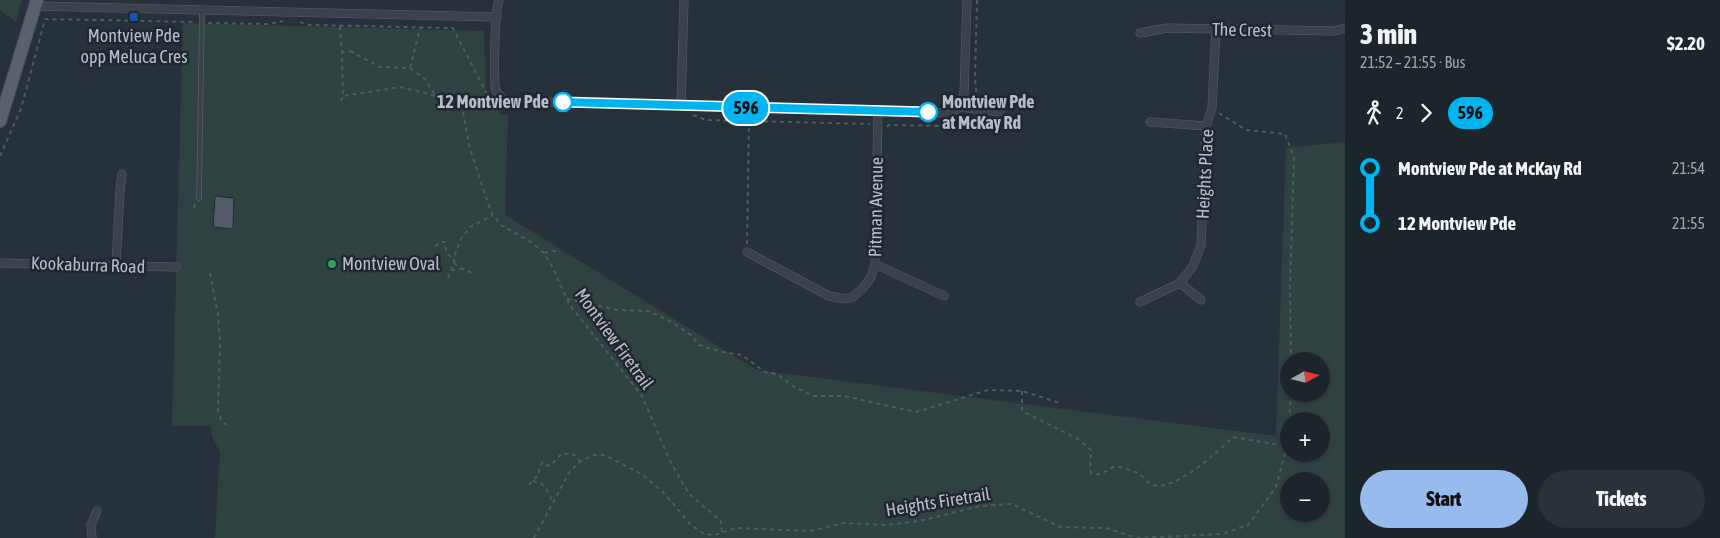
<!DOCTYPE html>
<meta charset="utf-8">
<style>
body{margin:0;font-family:"Asap Condensed",sans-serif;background:#2a3138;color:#f1f3f6;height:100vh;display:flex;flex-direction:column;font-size:19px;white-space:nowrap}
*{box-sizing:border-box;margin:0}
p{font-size:16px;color:#a0a5a9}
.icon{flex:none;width:28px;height:28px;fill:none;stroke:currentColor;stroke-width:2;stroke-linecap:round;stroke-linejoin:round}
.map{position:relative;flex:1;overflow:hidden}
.details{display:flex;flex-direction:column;background:#1d252c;width:375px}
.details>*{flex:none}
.badge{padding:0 10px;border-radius:16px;font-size:18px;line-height:32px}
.needle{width:32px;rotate:82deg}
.tools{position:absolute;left:1280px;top:352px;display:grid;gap:10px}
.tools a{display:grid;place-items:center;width:50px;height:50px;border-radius:50%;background:#1d252c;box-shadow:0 1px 4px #0004,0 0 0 1px #3b4248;font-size:25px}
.map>.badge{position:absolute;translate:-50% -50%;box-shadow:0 0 0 2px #fff}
.legs{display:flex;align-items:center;gap:8px;height:55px;padding:0 15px;font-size:16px}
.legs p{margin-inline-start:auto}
.overview{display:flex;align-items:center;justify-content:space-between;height:85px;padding:0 15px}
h1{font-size:28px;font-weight:800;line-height:38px}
.cta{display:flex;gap:10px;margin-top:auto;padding:10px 15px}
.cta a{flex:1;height:58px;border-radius:30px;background:#96bbec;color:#111;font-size:20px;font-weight:800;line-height:58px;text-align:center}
.cta a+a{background:#2a3138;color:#f1f3f6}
ul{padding:0 15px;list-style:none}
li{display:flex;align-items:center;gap:18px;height:55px;font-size:19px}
li i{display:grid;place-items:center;width:8px;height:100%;margin:0 6px;background:currentColor}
li i::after{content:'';width:12px;height:12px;margin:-6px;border:4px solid;border-radius:50%;background:#1d252c}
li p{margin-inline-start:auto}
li:first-child i{background:linear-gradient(#0000 50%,currentColor 0)}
li:last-child i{background:linear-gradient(currentColor 50%,#0000 0)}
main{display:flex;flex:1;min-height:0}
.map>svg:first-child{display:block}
.green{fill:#2f4242;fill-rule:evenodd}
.building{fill:#505b67;stroke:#222933}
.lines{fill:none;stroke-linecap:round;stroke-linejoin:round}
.lane-casing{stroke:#59606a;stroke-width:5.5}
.street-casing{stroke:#59606a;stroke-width:9}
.primary-casing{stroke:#474e58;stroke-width:14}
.path{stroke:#4e5e60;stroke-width:2;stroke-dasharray:4 4;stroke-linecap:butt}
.lane{stroke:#3b424c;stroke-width:4}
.street{stroke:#3b424c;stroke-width:8}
.primary{stroke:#59616c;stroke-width:12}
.line-1-casing{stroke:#fff;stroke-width:11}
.line-1{stroke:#00b5ef;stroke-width:8}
.transit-dot{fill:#1a4fb4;stroke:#202731;stroke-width:2}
.stop-1-dot{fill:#fff;stroke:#00b5ef;stroke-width:2.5}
.leisure-dot{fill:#2e9e5b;stroke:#202731;stroke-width:2}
.labels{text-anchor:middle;stroke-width:5;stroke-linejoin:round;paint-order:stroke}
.street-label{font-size:18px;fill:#b7bdc7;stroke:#202731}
.poi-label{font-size:18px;fill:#b7bdc7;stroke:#202731}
.stop-label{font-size:18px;font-weight:bold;fill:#b7bdc7;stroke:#202731;text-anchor:end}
</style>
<main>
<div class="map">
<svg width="1345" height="538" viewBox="0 0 1345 538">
<rect width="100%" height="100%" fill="#27313b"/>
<path class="green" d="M0,0H22L16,22L0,10Z
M183,23L484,31L486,90L500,107V115H508L505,215L757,370L1276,436L1286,148L1345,142V538H215L220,452L213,439L210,426H172ZM1289,361H1321V394H1289ZM1289,421H1321V454H1289ZM1289,481H1321V514H1289Z"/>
<path class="building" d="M215,196L234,198L233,229L213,227Z"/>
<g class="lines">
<defs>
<path id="lane" d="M199,198L202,10"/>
<path id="street" d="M499,0C495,9 493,81 496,91C499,96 503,99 508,101L945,113H952L960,107L1000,112
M35,6L497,17
M1140,33L1167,28L1334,31L1345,28
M681,106L684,0
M960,107L962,103L964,93L967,0
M1150,122L1206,126
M747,252L829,296L845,299L853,297L863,288L871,277L875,264L878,111
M0,263L176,267
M875,264L944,296
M116,266L120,190L122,174
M1201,300L1180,283L1193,266L1201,245L1206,126L1212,108L1216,29
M1140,302L1180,283
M92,538L91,525L97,511"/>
<path id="primary" d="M0,121L37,0"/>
</defs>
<use href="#lane" class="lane-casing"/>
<use href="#street" class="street-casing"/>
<use href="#primary" class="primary-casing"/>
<path class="path" d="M977,0L975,78L977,100
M300,22L310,25L453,28L487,94
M208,23L268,24L283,21
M340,26L342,52
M350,51L380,67L410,68L425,79L436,96L400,87L343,96L342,52Z
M410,68L420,28
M436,96L441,101L439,103
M341,101L343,96
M441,101L455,99
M463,112L470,149L491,212L501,225L531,242L544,253L553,268L569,304L642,396L670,461L689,494L721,521L722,532
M1219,113L1246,130L1285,134L1294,157L1290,287L1291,361
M693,115L706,120L870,124
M887,127L889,125L944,126L969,119L971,116
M0,156L21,109L45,19L196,22
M195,204L194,209H197
M747,244L749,121
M435,246L442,242H445L446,252L454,260
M544,253L552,251L560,252
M454,263L463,269L472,273
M451,270L462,269
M210,273L218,315L220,343L218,412L221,419L228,427
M448,278L454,263V257L461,239L470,227L493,215
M567,299L618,310L649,311L672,322L692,336L699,345L722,352L742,355L765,372L777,374L793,386L813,396H844L916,412L988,390L1022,391L1060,403
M1022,391V411L1078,439L1091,450L1090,468L1091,473C1103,479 1108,465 1119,467C1124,468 1133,471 1138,473C1143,476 1146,483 1153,485C1176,491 1216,453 1233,437L1286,446
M1289,421L1291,394
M533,481L541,483L550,495L552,503
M529,485L539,474V468L543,462L548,466L553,463L562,453L575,455L580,461
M534,538L570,471L581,461L594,455H605L643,475L665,494L691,525L704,534L715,535L736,528L810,531L844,523L886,525L920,521L980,506L1012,504L1060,527L1106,528L1137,538L1222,534L1248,525L1276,487L1287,446L1289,422"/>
<use href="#lane" class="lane"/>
<use href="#street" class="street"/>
<use href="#primary" class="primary"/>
</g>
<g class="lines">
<defs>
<path id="line-1" d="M563,102L928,112"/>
</defs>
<use href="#line-1" class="line-1-casing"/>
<use href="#line-1" class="line-1"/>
</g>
<rect class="transit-dot" x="129" y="12" width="10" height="10" rx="2.5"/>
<g class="stop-1-dot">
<circle cx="563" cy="102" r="9"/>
<circle cx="928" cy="112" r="9"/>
</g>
<circle class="leisure-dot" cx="332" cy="264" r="5"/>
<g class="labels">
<g class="street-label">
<text transform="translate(1242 30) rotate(1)" y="6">The Crest</text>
<text transform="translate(1205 174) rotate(-87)" y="6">Heights Place</text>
<text transform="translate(876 207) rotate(-89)" y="6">Pitman Avenue</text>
<text transform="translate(88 265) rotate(2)" y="6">Kookaburra Road</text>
<text transform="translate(614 339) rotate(54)" y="6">Montview Firetrail</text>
<text transform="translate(938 502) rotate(-9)" y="6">Heights Firetrail</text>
</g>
<g class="poi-label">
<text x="134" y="42">Montview Pde<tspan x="134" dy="21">opp Meluca Cres</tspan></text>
<text x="342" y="270" text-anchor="start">Montview Oval</text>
</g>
<g class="stop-label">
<text x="549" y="108">12 Montview Pde</text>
<text x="942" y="108" text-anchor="start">Montview Pde<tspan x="942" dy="21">at McKay Rd</tspan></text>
</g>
</g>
</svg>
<div class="tools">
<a><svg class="needle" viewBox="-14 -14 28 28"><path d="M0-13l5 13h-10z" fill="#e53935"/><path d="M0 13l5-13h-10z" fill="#a0a5a9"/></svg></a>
<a>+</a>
<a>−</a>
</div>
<b class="badge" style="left:746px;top:108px;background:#00b5ef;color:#111">596</b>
</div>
<section class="details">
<div class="overview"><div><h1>3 min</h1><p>21:52 – 21:55 · Bus</p></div><b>$2.20</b></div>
<div class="legs"><svg class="icon" aria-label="walk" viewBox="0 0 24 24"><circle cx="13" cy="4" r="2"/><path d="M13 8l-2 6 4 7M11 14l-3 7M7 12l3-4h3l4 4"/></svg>2<svg class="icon" aria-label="forward" viewBox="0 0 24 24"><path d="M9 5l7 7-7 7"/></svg><b class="badge" style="background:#00b5ef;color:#111">596</b></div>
<ul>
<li><i style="color:#00b5ef"></i><b>Montview Pde at McKay Rd</b><p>21:54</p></li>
<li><i style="color:#00b5ef"></i><b>12 Montview Pde</b><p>21:55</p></li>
</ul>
<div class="cta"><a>Start</a><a>Tickets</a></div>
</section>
</main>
